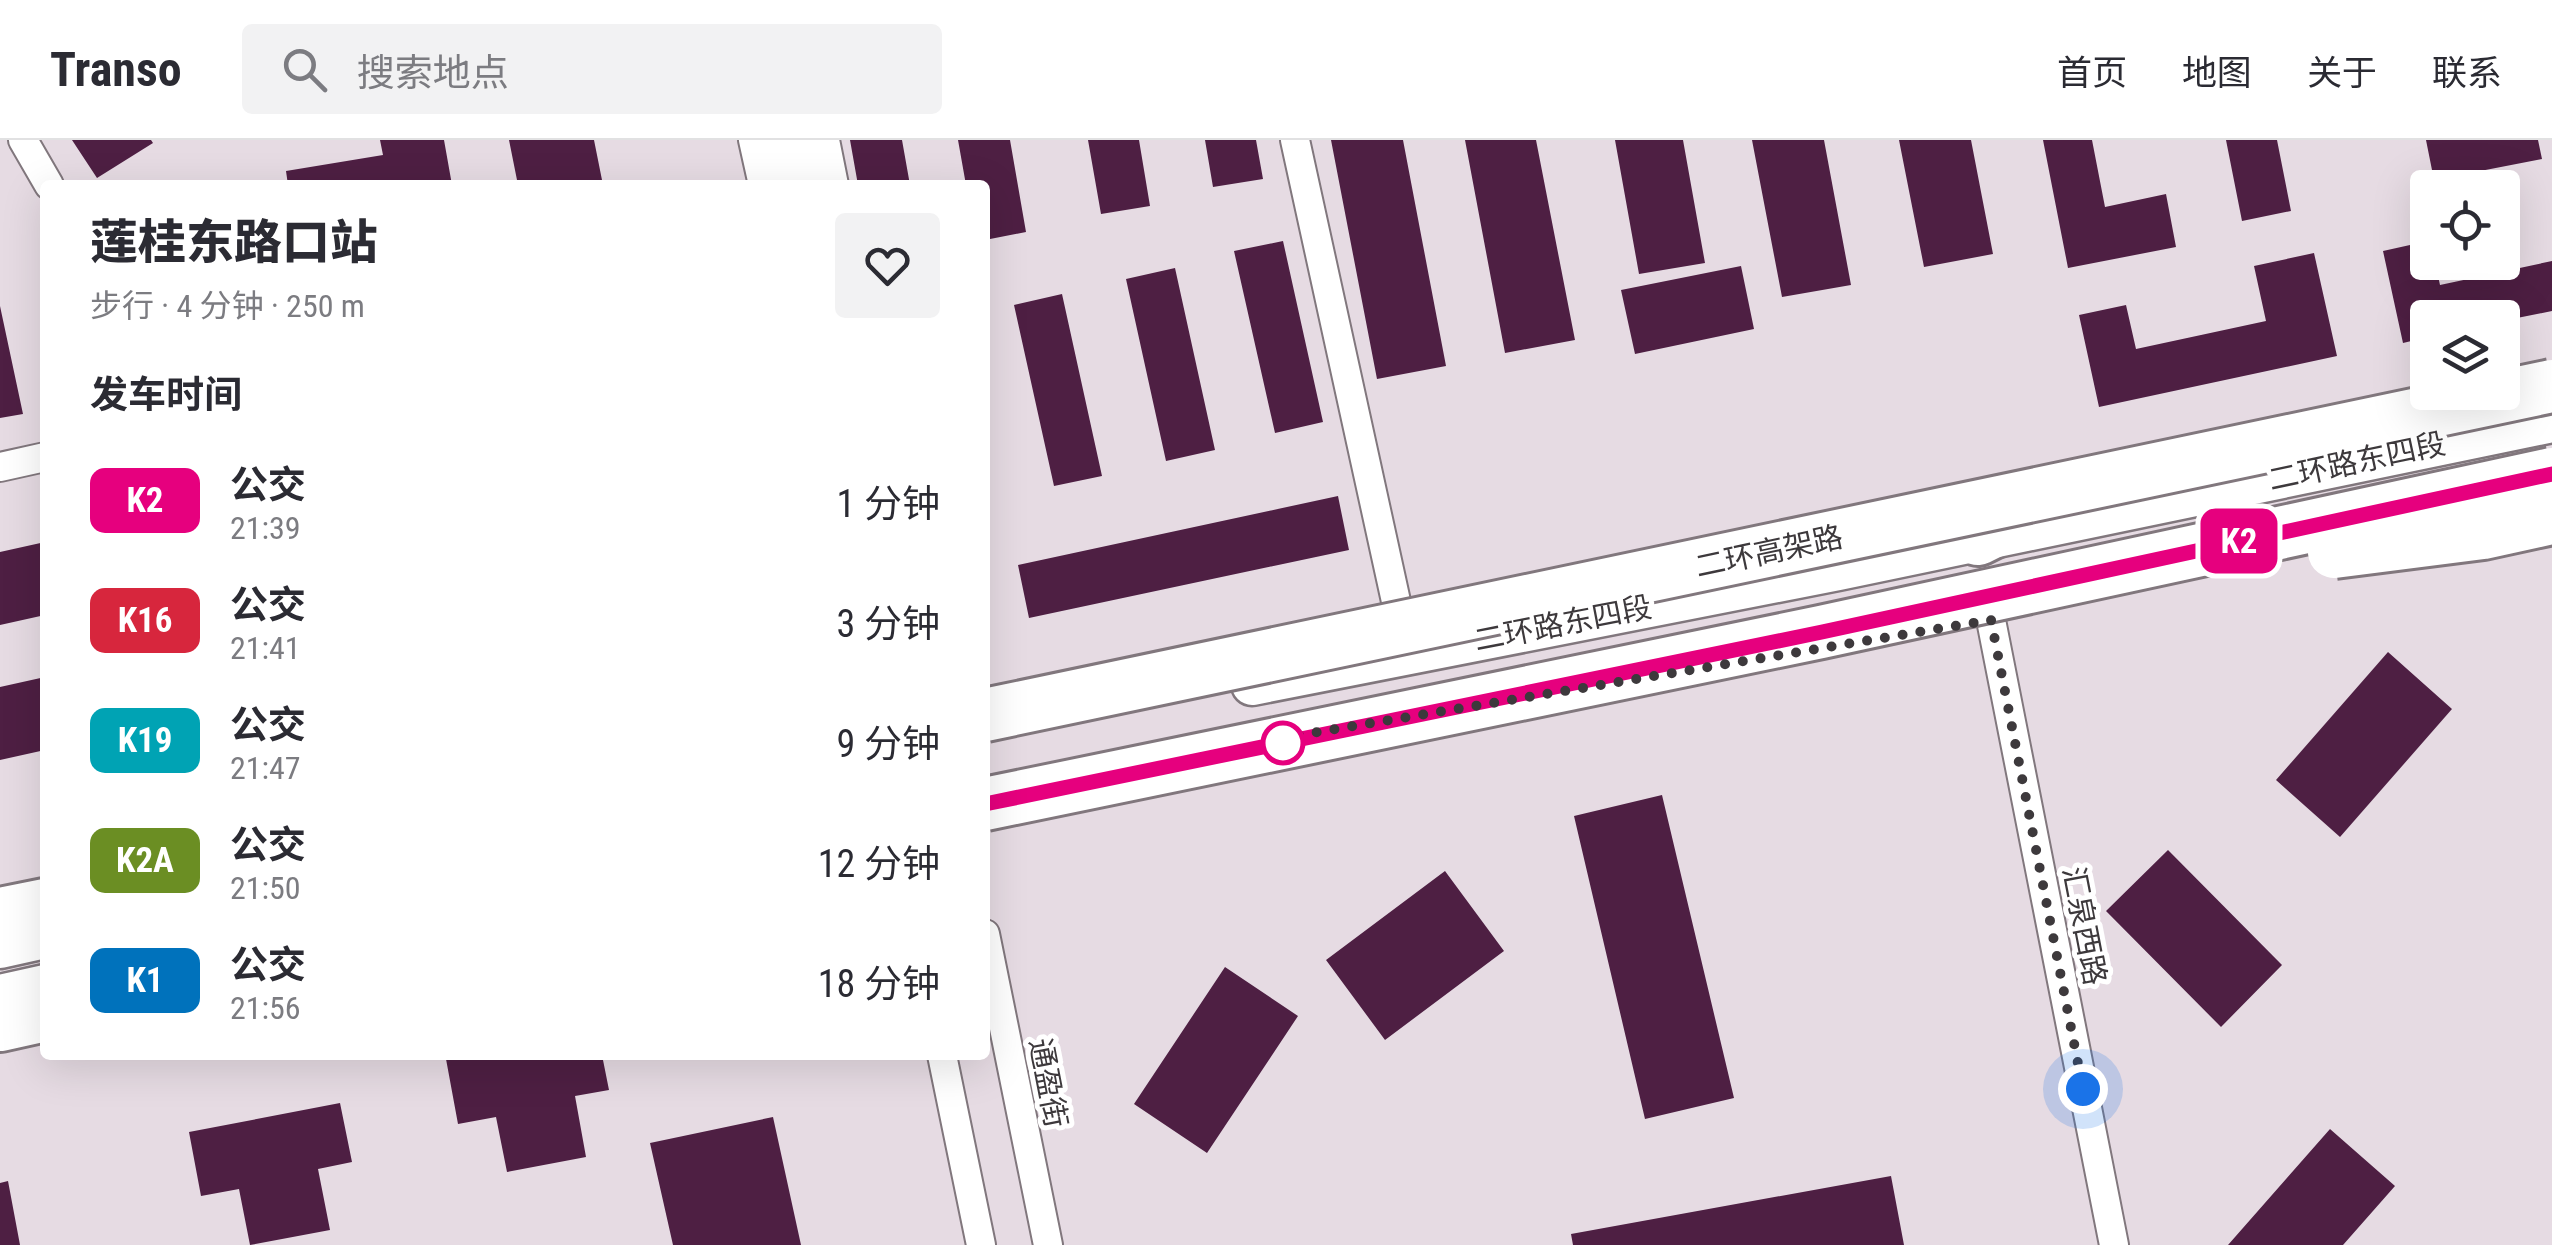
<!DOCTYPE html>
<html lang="zh">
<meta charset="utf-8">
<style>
body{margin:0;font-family:"Roboto Condensed","Noto Sans SC",sans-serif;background:#f2f2f3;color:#2b2b33;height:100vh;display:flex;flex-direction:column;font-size:38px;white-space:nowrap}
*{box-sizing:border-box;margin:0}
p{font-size:32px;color:#7c7c81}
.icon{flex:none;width:55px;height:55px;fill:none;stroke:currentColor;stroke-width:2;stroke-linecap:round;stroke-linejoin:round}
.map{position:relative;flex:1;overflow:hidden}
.side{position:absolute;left:40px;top:40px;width:950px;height:880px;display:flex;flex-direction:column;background:#fff;border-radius:10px;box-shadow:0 10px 40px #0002}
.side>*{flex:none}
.badge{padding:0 20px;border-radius:15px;font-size:35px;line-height:65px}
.controls{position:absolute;left:2410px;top:30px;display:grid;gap:20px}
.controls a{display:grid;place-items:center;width:110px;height:110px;border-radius:10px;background:#fff;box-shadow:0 10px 40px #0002;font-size:50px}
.you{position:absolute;width:50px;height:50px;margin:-25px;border:8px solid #fff;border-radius:50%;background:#1a73e8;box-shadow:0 0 0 15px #1a73e833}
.map>.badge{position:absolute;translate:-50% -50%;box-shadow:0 0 0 5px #fff}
h2{padding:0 50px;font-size:38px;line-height:90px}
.round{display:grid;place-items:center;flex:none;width:105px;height:105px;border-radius:10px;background:#f2f2f3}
.overview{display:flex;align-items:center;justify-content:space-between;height:170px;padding:0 50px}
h1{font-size:48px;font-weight:800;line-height:75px}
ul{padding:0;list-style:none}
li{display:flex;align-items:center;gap:30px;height:120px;padding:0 50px}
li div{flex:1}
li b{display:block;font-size:38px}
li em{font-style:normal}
li .badge{min-width:110px;font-weight:700;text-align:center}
header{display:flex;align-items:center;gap:60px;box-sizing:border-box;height:140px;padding:0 50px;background:#fff;border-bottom:2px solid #e1e1e2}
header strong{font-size:48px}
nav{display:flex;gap:55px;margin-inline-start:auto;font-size:35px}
.search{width:700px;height:90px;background:#f2f2f3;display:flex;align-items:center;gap:25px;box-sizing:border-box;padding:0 35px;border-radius:10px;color:#7c7c81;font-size:38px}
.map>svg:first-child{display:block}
.building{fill:#4e1f43}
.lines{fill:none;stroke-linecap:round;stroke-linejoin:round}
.street-casing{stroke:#81777d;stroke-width:32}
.secondary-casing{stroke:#81777d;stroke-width:45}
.highway-casing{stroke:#81777d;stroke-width:58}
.street{stroke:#fff;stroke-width:28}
.secondary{stroke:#fff;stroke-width:40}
.highway{stroke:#fff;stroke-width:52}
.highway-bridge-casing{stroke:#81777d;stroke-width:58;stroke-linecap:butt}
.highway-bridge{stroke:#fff;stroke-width:52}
.line-casing{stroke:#fff;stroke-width:22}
.line{stroke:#e6007e;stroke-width:15}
.walk{stroke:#3d393c;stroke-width:10;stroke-dasharray:0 18}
.stop-dot{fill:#fff;stroke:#e6007e;stroke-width:5}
.labels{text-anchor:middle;stroke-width:10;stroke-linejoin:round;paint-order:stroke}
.street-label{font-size:30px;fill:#3d393c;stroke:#fff}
</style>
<header>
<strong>Transo</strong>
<div class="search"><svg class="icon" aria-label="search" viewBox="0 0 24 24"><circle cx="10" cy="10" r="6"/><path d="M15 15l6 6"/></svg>搜索地点</div>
<nav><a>首页</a><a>地图</a><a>关于</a><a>联系</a></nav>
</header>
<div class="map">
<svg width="2552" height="1105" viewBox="0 0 2552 1105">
<rect width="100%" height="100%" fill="#e6dbe3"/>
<path class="building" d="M72,0H151L153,3L97,38Z
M380,0H444L452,45H288L286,31L383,15Z
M509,0H594L603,45H518Z
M850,0H902L910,45H858Z
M958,0H1010L1026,92L985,100V45H966Z
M1088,0H1139L1150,66L1101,74Z
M1205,0H1256L1263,39L1213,47Z
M1331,0H1403L1446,226L1377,239Z
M1465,0H1536L1575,200L1505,213Z
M1615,0H1683L1705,123L1639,134Z
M1752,0H1824L1851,145L1782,157Z
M1899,0H1971L1993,114L1924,127Z
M2043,0H2092L2105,67L2166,54L2176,107L2068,128Z
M2226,0H2277L2291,71L2242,81Z
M2426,0H2538L2542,19L2434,40Z
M1283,101L1323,282L1275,293L1234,111Z
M2428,101V122H2435L2440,145L2552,121V171L2502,181V178H2428V197L2403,203L2383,111Z
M2314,113L2337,216L2099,267L2079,175L2126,165L2136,209L2266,181L2254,126Z
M1741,126L1754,189L1635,214L1621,150Z
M1175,128L1215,310L1166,321L1126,139Z
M1062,154L1102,336L1054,346L1014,165Z
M0,166L23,274L0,278Z
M1338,356L1349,410L1029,478L1018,425Z
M45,402V475L0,485V412Z
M2388,512L2452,569L2340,697L2276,640Z
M45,537V610L0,620V547Z
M1662,655L1734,958L1645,979L1574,676Z
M2168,710L2282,825L2221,887L2106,771Z
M1445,731L1504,811L1385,900L1326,820Z
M1225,827L1298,876L1207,1013L1134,964Z
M465,915H602L609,950L575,956L586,1017L507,1032L496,977L458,984L446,919Z
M340,963L352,1022L318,1029L330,1090L250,1105L239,1049L201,1056L189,992Z
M773,977L801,1105H673L650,1003Z
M2330,989L2395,1046L2343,1105H2228Z
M1891,1036L1904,1105H1573L1571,1094Z
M8,1041L20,1105H0V1043Z"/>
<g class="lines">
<defs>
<path id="street" d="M23,0L49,45
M753,0L763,45
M825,0L834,45
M1295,0L1404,498
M0,327L45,317
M1991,480L2114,1105
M985,794L1048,1105
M942,915L981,1105"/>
<path id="secondary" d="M1252,545L1838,430L2552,282
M0,808L45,798
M0,855L45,845"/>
<path id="highway" d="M792,0L802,45
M1978,399L2060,358
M0,774L45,765
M0,885L45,875"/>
</defs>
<use href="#street" class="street-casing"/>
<use href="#secondary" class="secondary-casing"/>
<use href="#highway" class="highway-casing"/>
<use href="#street" class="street"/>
<use href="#secondary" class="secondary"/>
<use href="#highway" class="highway"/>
<defs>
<path id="highway-bridge" d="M2334,412L2483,393L2552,378
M985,575L2552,246
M985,664L1821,492L2552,334"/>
</defs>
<use href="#highway-bridge" class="highway-bridge-casing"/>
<use href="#highway-bridge" class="highway-bridge"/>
</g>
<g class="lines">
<defs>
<path id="line" d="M985,664L1822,492L2552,334"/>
</defs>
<use href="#line" class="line-casing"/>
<use href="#line" class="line"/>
<path class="walk" d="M1283,603L1294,596L1991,480L2083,949"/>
</g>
<circle class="stop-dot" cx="1283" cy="603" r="20"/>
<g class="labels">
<g class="street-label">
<text transform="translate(2357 322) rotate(-12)" y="10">二环路东四段</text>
<text transform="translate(1769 412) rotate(-12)" y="10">二环高架路</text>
<text transform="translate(1563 484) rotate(-11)" y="10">二环路东四段</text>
<text transform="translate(2084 786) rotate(79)" y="10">汇泉西路</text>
<text transform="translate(1048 943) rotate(79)" y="10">通盈街</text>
</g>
</g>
</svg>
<div class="controls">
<a><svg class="icon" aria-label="locate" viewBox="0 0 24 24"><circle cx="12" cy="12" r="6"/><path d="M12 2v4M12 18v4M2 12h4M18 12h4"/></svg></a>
<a><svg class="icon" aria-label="layers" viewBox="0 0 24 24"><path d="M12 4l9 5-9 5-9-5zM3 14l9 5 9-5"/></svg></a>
</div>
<div class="you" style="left:2083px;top:949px"></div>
<b class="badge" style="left:2239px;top:401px;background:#e6007e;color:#fff">K2</b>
<section class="side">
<div class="overview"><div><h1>莲桂东路口站</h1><p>步行 · 4 分钟 · 250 m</p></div><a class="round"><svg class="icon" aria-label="heart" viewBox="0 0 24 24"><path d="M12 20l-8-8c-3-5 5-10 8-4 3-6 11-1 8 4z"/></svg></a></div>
<h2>发车时间</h2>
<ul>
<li><span class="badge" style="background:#e6007e;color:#fff">K2</span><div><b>公交</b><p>21:39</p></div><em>1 分钟</em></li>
<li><span class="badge" style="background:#d7263d;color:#fff">K16</span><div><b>公交</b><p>21:41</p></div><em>3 分钟</em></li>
<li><span class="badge" style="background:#00a3b4;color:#fff">K19</span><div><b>公交</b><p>21:47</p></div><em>9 分钟</em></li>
<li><span class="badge" style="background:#6b8e23;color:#fff">K2A</span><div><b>公交</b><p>21:50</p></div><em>12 分钟</em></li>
<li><span class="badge" style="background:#0072bc;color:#fff">K1</span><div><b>公交</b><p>21:56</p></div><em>18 分钟</em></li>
</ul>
</section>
</div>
